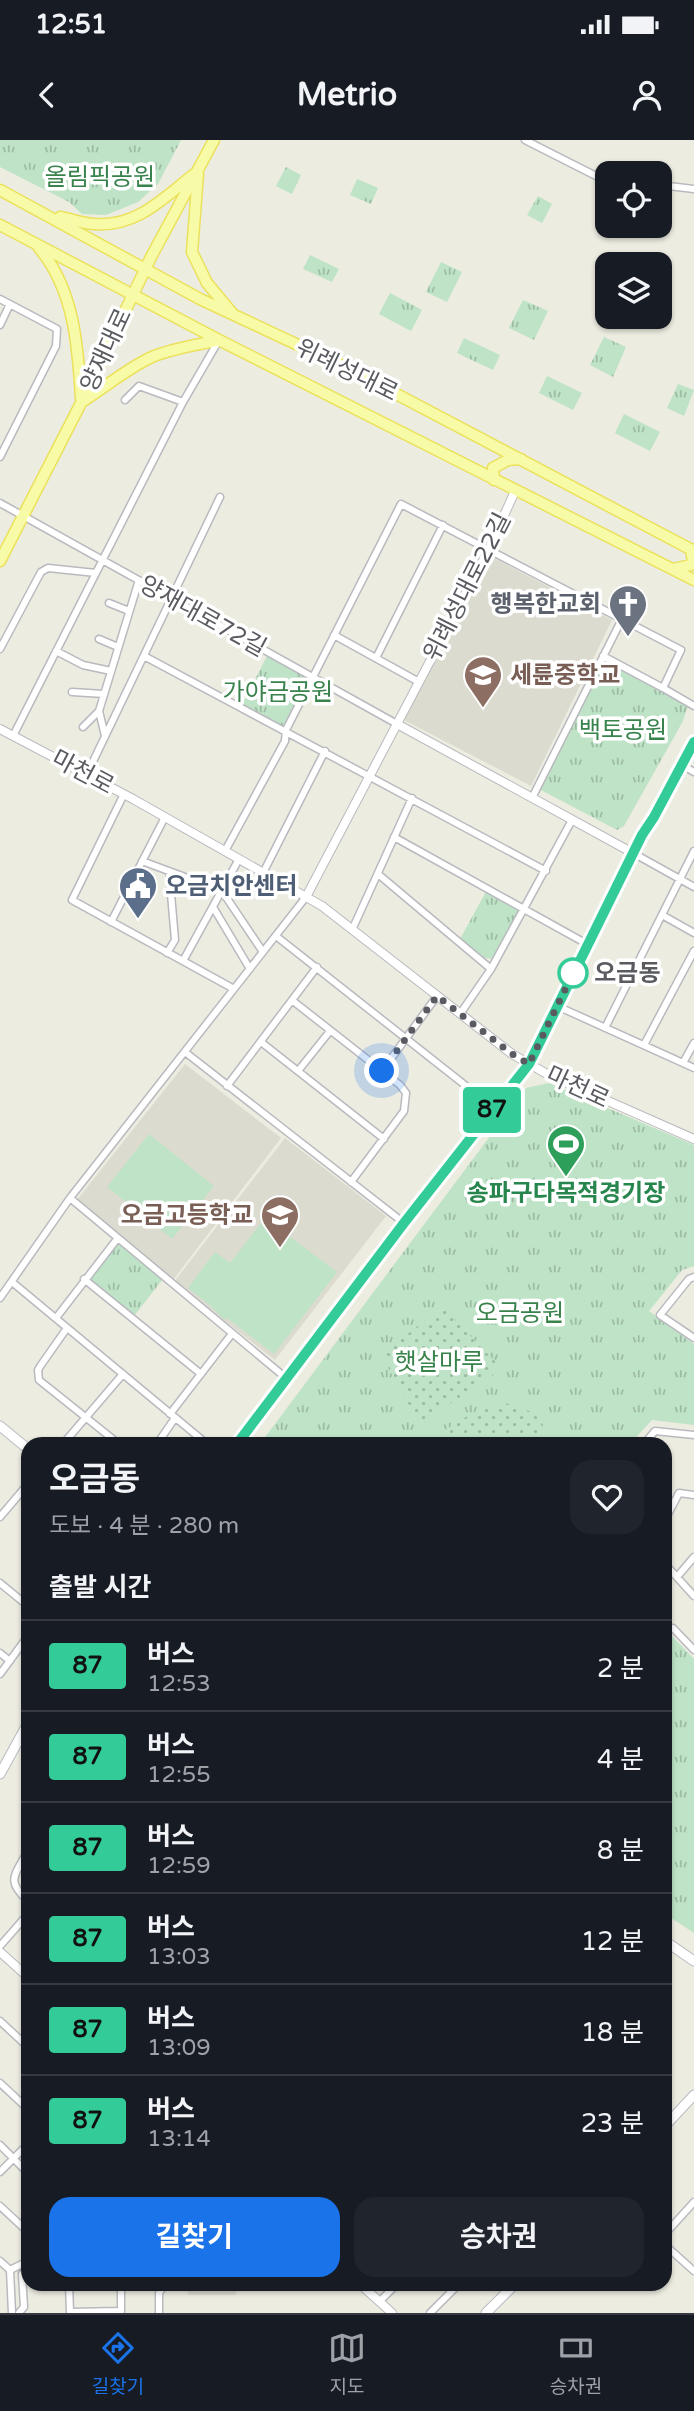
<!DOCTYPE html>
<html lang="ko">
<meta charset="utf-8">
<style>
body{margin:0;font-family:"Varela Round","Noto Sans KR",sans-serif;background:#20242c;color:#f1f3f6;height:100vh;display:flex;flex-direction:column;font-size:26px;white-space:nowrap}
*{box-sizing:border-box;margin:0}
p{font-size:23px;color:#9ea1a6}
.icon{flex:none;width:38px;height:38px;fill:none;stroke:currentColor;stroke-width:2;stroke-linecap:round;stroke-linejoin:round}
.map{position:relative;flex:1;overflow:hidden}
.panel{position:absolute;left:21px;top:1297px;width:651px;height:854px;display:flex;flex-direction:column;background:#171b24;border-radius:21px;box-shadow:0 2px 5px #0004}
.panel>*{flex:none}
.badge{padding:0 14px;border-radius:5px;font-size:24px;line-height:46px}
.controls{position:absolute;left:595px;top:21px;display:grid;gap:14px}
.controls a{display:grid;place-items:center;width:77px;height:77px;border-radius:14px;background:#171b24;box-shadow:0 2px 5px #0004;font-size:35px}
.you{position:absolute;width:35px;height:35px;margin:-18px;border:5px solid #fff;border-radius:50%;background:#1a73e8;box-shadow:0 0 0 10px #1a73e833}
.map>.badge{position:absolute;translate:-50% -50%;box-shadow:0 0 0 4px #fff}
h2{padding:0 28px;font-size:26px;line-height:63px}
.round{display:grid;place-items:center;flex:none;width:74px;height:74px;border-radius:21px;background:#20242c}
.overview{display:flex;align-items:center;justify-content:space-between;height:119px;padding:0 28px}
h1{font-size:33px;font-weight:700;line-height:52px}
.primary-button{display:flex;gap:14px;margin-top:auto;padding:14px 28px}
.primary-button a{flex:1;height:80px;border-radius:21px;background:#1a73e8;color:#fff;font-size:28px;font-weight:700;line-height:80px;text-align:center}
.primary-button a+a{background:#20242c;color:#f1f3f6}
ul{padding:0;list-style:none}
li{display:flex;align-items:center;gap:21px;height:91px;padding:0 28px;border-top:2px solid #363941}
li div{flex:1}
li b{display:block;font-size:26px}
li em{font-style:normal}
li .badge{min-width:77px;font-weight:700;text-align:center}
.status{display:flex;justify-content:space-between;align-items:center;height:49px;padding:0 35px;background:#171b24;direction:ltr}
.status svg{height:19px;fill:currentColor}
header{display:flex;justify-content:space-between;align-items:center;height:91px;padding:0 28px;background:#171b24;font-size:32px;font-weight:700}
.dock{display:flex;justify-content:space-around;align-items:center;height:98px;border-top:2px solid #363941;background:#171b24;font-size:19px;color:#9ea1a6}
.dock a{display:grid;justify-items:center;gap:4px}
.dock .on{color:#1a73e8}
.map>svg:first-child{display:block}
.education{fill:#dcdbcf}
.grass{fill:#bee3c6}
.park{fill:url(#park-tufts)}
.garden{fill:url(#garden-dots)}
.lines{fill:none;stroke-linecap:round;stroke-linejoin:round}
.minor-casing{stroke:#b9b9bf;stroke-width:9}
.tertiary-casing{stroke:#b9b9bf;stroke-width:10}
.secondary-casing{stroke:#babbc2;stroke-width:11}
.primary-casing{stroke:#ebe15b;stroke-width:13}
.minor{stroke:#fff;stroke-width:6}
.tertiary{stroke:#fff;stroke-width:8}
.secondary{stroke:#fff;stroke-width:9}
.primary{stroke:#f7fba7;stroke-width:10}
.line-casing{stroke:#fff;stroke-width:16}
.line{stroke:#3c9;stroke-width:10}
.walk{stroke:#595b61;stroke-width:7;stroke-dasharray:0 12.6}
.stop-dot{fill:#fff;stroke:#3c9;stroke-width:3.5}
.labels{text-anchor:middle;stroke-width:7;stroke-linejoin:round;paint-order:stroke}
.park-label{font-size:24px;fill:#38824b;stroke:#fff}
.street-label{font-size:24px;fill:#595b61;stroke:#fff}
.worship-label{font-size:24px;font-weight:bold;fill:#5b616d;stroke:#fff;text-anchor:end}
.education-label{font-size:24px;font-weight:bold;fill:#785e54;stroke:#fff;text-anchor:start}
.service-label{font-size:24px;font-weight:bold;fill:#4e5e75;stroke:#fff;text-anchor:start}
.stop-label{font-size:24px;font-weight:bold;fill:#595b61;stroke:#fff;text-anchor:start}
.leisure-label{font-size:24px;font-weight:bold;fill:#27864d;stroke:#fff}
</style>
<div class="status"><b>12:51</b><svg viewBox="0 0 49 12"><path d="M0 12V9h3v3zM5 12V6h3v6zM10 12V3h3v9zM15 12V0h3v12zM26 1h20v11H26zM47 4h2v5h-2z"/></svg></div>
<header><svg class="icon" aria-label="back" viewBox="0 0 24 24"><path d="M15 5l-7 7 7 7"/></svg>Metrio<svg class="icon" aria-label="person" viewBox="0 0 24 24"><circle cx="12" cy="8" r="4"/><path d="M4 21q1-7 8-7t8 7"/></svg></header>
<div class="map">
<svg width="694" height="2173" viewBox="0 0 694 2173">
<defs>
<pattern id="park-tufts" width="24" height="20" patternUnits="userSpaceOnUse" patternTransform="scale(1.75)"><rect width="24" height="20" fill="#bee3c6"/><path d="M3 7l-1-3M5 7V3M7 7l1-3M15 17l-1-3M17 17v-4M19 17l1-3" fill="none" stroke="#9dbba4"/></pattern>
<pattern id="garden-dots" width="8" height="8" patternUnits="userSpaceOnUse" patternTransform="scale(1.75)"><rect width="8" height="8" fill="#bee3c6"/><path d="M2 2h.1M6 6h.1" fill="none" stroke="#9dbba4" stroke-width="1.8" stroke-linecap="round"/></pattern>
</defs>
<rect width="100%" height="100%" fill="#ecece1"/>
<path class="education" d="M490,416L612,480L531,646L404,580Z
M185,924L281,998L173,1140L77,1060Z
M285,998L386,1076L275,1220L174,1142Z
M188,2144H236V2155H188Z"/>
<path class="grass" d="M149,994L214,1046L172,1099L107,1047Z
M265,1078L337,1132L274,1214L227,1178L224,1180L212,1167L188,1148L215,1112L230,1123Z"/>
<path class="park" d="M0,0H181L158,44L138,62L106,75L82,74L69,62L0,27Z
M286,27L301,35L292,54L276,46Z
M357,39L378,48L371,64L350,55Z
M538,56L552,64L542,83L527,75Z
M310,115L339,129L332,142L303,129Z
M441,122L462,132L447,162L426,152Z
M390,153L422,170L411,191L379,174Z
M523,160L548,171L534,200L509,188Z
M604,197L626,207L613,237L590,225Z
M464,198L500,215L493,230L457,213Z
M547,236L582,253L573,270L539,253Z
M678,244L694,250L684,276L667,268Z
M624,274L660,292L650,311L615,293Z
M268,514L315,537L286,590L241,567Z
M605,520L688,565L683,581L624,686L617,690L539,649Z
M487,750L521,769L493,819L485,818L460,799Z
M549,943L694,1005V1126L682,1130L649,1171L694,1204V1285L652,1280L630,1304H260L526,948Z
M117,1102L163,1139L134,1176L87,1139Z
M671,1495L694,1519V1793L665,1774V1497Z"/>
<path class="garden" d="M442,1167L498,1224L492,1237L419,1283L381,1215Z
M505,1263C533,1271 543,1274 549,1304H422L474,1272Z"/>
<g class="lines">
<defs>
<path id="minor" d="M525,0L600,38L607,39
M660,45L694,49
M0,159L57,189L56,206L0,317
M0,185L10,164
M125,260L139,246L183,262
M0,363L397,584
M109,463L129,471
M334,495L419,542
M99,499L118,507
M0,509L41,432L48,428L96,433
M56,511L83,525L111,531
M144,516L546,731
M603,516L663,548
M376,518L443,385
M72,552L104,554
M83,587L99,571
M13,596L183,262L219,200
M105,596L99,571L139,440
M682,625L694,632
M87,634L220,357
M124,654L72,760L234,849
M532,658L622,479
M394,697L587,804
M225,711L285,601L286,590L401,364L681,510L663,548L694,566
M633,713L694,747
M142,721L222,751L263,812
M263,733L325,611
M378,734L491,829
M213,767L250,829
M662,775L694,793
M111,782L165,677
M352,790L412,658
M276,796L494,968
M167,813L175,800L169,731
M183,821L239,719
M293,861L400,945L406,953L404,971L351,1042
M557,866L694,928
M460,874L491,829L572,680
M605,888L694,711
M261,902L384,999
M644,905L694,811
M185,912L404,1083
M683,923L694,903
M298,931L330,891
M382,931L437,856
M227,946L317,827
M70,1058L286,1238
M694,1137L689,1139L660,1175L694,1198
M84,1139L201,1234
M12,1142L207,1304
M0,1158L70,1058L306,757
M56,1178L117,1099
M67,1188L41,1225L38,1230L39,1240L119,1304
M170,1274L231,1195
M63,1304L123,1234
M157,1304L175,1278
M644,1304L655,1291L694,1295
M0,1377L28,1344
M665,1380L679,1353L694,1355
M665,1424L694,1456
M677,1437L694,1417
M0,1443L28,1466
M665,1490L673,1488L694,1510
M0,1513L10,1521
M0,1534L28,1496
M28,1710C15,1736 5,1740 28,1761
M0,1806L28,1774
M0,1881L28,1907
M0,1943L28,1969
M0,2005L28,2033
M0,2032L28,2004
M0,2066L28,2092
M665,2094L694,2062
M665,2105L694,2131
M0,2121L10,2130L12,2173
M10,2130L28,2121
M69,2144L70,2172L121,2171V2144
M380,2161L397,2144
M19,2173L24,2167L22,2134L28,2132
M159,2173V2153L165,2144
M430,2173L459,2144"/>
<path id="tertiary" d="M397,584L633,713
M0,589L133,659L322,766L512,914L547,934L694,999
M306,757L489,409L515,351
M0,1812L28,1837
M360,2144L392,2173"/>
<path id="secondary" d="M0,1286L28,1309
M237,1304L409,1076L529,924L642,695L654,677L694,602
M0,1634L28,1583
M665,1801L694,1821
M665,1986L694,1955
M486,2173L515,2144"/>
<path id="primary" d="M198,34L192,112L207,143L232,173
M0,50L200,159L347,228L694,411
M60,77C71,79 82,83 93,84C135,88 163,59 193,35
M0,85L219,200L694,440
M39,108C74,149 78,206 81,258
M83,261C107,246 129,227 154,216C175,208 197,205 219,200
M494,340L493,328L508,320L521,319
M0,421L82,261L151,117L214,0
M673,429L691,425L693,422L691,409"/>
</defs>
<use href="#minor" class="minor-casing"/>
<use href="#tertiary" class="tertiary-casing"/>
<use href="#secondary" class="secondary-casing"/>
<use href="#primary" class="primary-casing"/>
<use href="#minor" class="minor"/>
<use href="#tertiary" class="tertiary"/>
<use href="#secondary" class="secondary"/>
<use href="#primary" class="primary"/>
</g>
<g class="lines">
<defs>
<path id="line" d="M237,1304L404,1083L529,924L642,695L654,677L694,602"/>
</defs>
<use href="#line" class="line-casing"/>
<use href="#line" class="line"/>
<path class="walk" d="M382,931L437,856L512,914L529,924L577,825L573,833"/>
</g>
<defs>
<symbol id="church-pin" viewBox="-11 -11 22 30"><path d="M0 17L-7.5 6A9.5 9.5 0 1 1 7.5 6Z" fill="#6b7280" stroke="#fff"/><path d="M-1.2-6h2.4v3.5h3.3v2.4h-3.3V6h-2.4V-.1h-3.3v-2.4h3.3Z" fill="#fff"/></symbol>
<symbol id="school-pin" viewBox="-11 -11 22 30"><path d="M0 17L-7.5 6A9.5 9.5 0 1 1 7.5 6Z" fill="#8d6e63" stroke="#fff"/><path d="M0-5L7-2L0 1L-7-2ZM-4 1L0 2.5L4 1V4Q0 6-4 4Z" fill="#fff"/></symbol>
<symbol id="civic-pin" viewBox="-11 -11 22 30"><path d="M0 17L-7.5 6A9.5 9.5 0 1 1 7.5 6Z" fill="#5c6f8a" stroke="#fff"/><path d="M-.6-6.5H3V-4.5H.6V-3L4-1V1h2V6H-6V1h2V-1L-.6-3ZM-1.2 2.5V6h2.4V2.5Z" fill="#fff"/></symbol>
<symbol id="stadium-pin" viewBox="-11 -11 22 30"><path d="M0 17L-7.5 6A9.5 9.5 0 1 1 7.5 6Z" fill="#2e9e5b" stroke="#fff"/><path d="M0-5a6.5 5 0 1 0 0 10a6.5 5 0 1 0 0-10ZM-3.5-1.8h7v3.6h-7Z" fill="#fff"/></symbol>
</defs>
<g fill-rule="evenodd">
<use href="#church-pin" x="606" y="442" width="44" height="60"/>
<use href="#school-pin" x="461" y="513" width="44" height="60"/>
<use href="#civic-pin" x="116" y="724" width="44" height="60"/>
<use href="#stadium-pin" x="544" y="982" width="44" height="60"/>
<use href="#school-pin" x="258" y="1053" width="44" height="60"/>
</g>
<circle class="stop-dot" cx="573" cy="833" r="14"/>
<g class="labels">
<g class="park-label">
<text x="100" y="45">올림픽공원</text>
<text x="278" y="560">가야금공원</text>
<text x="623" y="598">백토공원</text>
<text x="520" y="1181">오금공원</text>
<text x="439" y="1230">햇살마루</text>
</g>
<g class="street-label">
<text transform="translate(106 210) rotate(-65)" y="8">양재대로</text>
<text transform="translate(347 230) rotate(26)" y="8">위례성대로</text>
<text transform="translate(467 447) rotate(-63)" y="8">위례성대로22길</text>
<text transform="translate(203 476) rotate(29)" y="8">양재대로72길</text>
<text transform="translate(83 632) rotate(28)" y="8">마천로</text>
<text transform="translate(578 947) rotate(25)" y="8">마천로</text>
</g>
<g class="worship-label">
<text x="601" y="472">행복한교회</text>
</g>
<g class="education-label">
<text x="510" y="543">세륜중학교</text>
<text x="253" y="1083" text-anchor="end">오금고등학교</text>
</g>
<g class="service-label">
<text x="165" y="754">오금치안센터</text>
</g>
<g class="stop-label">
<text x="594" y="841">오금동</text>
</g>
<g class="leisure-label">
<text x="566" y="1061">송파구다목적경기장</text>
</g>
</g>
</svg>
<div class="controls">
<a><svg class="icon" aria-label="locate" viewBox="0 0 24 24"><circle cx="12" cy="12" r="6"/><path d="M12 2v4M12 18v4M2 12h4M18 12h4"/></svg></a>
<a><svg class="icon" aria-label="layers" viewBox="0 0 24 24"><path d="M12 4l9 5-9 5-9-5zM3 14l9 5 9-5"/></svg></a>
</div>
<div class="you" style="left:382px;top:931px"></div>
<b class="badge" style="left:492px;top:970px;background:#3c9;color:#111">87</b>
<section class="panel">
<div class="overview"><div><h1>오금동</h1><p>도보 · 4 분 · 280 m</p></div><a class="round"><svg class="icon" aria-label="heart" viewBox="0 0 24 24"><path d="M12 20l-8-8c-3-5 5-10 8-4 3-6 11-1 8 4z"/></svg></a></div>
<h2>출발 시간</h2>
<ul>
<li><span class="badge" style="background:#3c9;color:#111">87</span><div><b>버스</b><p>12:53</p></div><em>2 분</em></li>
<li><span class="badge" style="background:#3c9;color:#111">87</span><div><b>버스</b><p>12:55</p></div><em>4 분</em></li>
<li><span class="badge" style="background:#3c9;color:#111">87</span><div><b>버스</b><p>12:59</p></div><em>8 분</em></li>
<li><span class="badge" style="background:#3c9;color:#111">87</span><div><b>버스</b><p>13:03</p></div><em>12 분</em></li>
<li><span class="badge" style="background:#3c9;color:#111">87</span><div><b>버스</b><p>13:09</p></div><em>18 분</em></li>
<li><span class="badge" style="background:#3c9;color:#111">87</span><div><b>버스</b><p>13:14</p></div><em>23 분</em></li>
</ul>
<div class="primary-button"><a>길찾기</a><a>승차권</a></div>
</section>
</div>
<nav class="dock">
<a class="on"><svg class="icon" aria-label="directions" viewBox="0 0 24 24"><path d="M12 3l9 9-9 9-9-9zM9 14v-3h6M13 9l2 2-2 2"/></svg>길찾기</a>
<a><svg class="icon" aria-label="map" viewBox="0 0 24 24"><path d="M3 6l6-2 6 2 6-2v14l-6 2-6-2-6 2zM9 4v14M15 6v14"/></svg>지도</a>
<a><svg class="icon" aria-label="tickets" viewBox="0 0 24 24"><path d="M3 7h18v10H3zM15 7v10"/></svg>승차권</a>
</nav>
